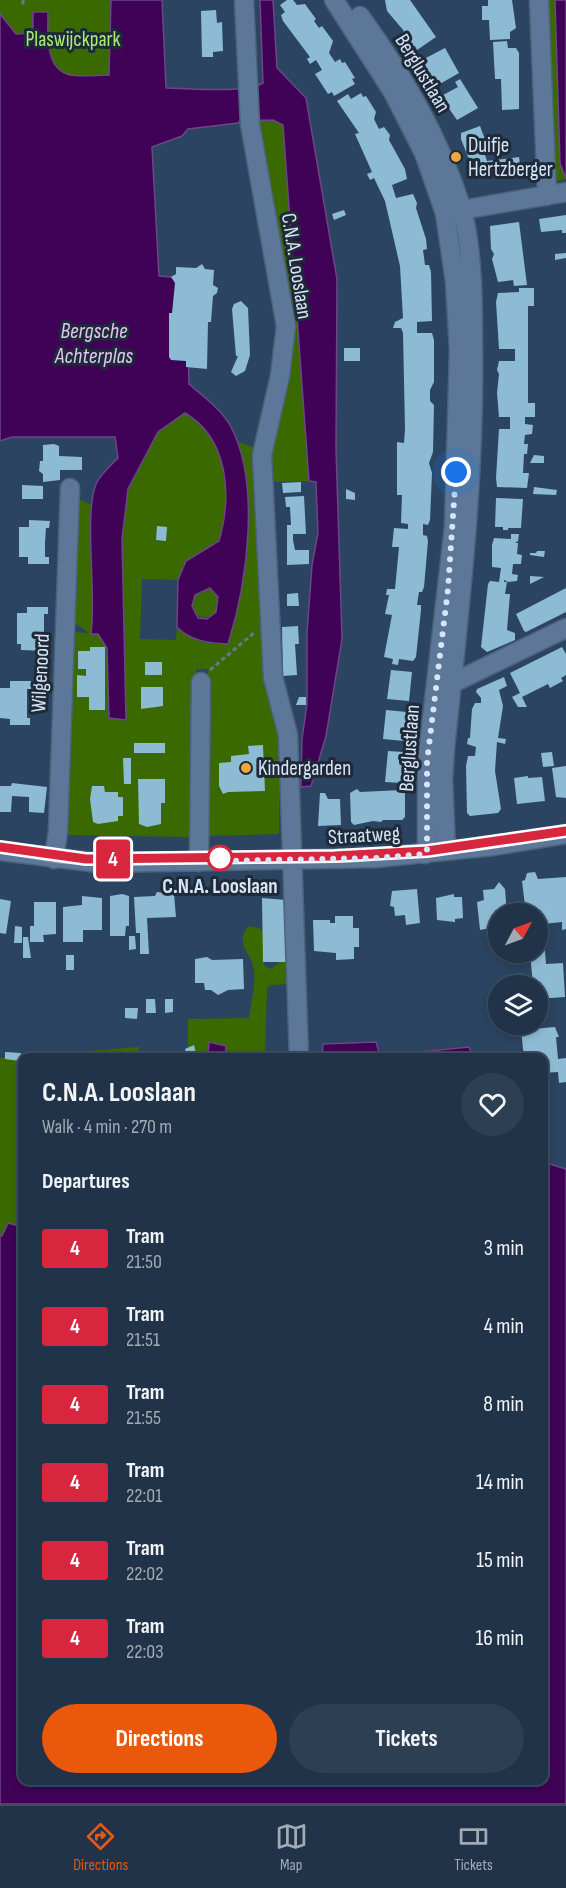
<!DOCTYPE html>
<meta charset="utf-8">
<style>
body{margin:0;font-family:"Sofia Sans Condensed",sans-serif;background:#2d3f53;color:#f1f3f6;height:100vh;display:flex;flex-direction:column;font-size:22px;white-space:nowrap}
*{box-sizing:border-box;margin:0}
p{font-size:20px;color:#a2aab4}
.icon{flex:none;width:33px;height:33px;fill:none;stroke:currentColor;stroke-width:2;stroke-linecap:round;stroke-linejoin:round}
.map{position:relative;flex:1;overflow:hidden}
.details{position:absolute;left:18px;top:1053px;width:530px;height:732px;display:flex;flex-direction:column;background:#203349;border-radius:12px;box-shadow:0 3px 9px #0003,0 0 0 2px #3d4e61}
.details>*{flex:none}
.badge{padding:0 12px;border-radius:4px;font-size:21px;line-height:39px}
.needle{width:39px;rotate:49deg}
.controls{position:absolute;left:488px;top:903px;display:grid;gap:12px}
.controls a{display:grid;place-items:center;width:60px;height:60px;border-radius:50%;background:#203349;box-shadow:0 3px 9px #0003,0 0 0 2px #3d4e61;font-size:30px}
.you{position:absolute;width:30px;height:30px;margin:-15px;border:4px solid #fff;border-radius:50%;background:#1a73e8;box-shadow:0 0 0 9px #1a73e833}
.map>.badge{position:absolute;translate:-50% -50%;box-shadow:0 0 0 3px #fff}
h2{padding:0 24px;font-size:22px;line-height:54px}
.round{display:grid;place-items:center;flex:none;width:63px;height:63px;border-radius:32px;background:#2d3f53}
.headline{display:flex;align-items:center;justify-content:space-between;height:102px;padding:0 24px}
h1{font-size:28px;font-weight:700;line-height:45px}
.primary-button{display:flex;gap:12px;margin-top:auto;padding:12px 24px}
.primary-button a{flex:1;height:69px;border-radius:36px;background:#ea580c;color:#fff;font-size:24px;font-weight:700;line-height:69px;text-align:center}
.primary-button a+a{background:#2d3f53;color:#f1f3f6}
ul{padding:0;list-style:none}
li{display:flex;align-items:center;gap:18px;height:78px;padding:0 24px}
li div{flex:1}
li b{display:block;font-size:22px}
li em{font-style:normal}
li .badge{min-width:66px;font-weight:700;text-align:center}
.tabs{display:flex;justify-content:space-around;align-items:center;height:84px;border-top:2px solid #3d4e61;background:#203349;font-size:16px;color:#a2aab4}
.tabs a{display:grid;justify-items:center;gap:3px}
.tabs .current{color:#ea580c}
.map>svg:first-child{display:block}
.green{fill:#3a6900}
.water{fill:#3f0257;stroke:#6c4687;stroke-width:1.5;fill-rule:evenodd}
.building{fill:#8ebbd4}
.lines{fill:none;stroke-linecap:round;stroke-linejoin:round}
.minor-casing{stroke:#4c627a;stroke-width:21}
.path{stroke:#627891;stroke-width:3;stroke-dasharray:4.5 3;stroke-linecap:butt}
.minor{stroke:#5c7797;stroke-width:18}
.tram{stroke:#8397ae;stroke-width:1.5}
.line-casing{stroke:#fff;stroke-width:14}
.line{stroke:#d7263d;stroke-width:9}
.walk{stroke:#d6e5f7;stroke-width:6;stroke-dasharray:0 10.8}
.poi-dot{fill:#eea73d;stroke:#1e2a37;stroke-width:2}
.stop-dot{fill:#fff;stroke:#d7263d;stroke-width:3}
.labels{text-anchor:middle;stroke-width:6;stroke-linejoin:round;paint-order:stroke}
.park-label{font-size:21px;fill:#a8ec74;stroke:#1e2a37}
.street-label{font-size:21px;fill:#d6e5f7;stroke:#1e2a37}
.poi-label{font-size:21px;fill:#d6e5f7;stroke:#1e2a37;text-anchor:start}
.stop-label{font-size:21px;font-weight:bold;fill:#d6e5f7;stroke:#1e2a37}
.water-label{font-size:22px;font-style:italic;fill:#e1c5f1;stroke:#1e2a37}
</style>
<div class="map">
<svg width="566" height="1804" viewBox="0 0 566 1804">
<rect width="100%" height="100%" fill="#2b4461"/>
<path class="green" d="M0,0H114L113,82L40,75L0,35Z
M545,0H555L560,163L566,179L557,181L552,175Z
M273,120L283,125L309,481L271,482L272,441L287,379L258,121Z
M185,413C229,439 232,496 219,541L186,561L178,580L142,579L140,639L176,640L177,627C190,641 209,643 228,644C243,577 256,510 238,442L253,447L256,452L263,644L280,730L279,834L208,836V669H196L193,837L69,835L67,832L72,632L89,633L71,620L74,497L92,505L94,610L91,633L98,634L107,648L109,718L126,720L122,539L128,489L158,432Z
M191 603a14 14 0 1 1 28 0a14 14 0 1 1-28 0Z
M249,926L259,928L266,935L264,965L270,969L278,964L294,933V984L270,985L267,988L265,1057H225L226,1046L210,1043L208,1057L188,1058V1019L249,1018C251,1003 256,984 254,969C252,954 233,942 249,926Z
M139,1047V1057L22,1058V1227L8,1223L2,1237L0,1235V1058Z"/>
<path class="water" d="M111,0H162L166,88C189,88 245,94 263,83L260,0H273L277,68L306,98L337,279L336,449L342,639L326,736L311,786L301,787L302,739L307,704V633L312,565L318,533L316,482L309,481L283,125L273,120L240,121L238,123L188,129L182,136L152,147L159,276L186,278L189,384C204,397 221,409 231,427C261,484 247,584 228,644C209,643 190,641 177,627L178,580L186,561L219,541C232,496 229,439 185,413L158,432L128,489L122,539L126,720L109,718L107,648L98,634H91C97,595 83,510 97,482C102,473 111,465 118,458L115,437H12L0,441V14L16,34L33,33V12H48C48,32 44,69 70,75C82,77 97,75 109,75ZM210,588L218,597L216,612L207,619L198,618L192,606L195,595Z
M555,0H566V179L560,163Z
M209,1042L226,1046L225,1057H208Z
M376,1042L380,1056L469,1047L473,1057H322L323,1044Z
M543,1162L566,1169V1804H0V1235L2,1236L8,1223L22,1227V1780H543Z"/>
<path class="building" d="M287,0H293L297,5L305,4L316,19L314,21L319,28L322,26L333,41L329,53L335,62L340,59L342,63L345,62L355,78L352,79L355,84L334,96L332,92L328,94L315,74L322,70L316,60L310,64L307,59L310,57L283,21L281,15L285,12L280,5Z
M385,0H410L436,37L417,50L415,46L411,47L402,33L404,31L387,11Z
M488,0H512L516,28L510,32V39L490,40L489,20H482V6H488Z
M216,10L217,23L222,22L223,51L213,52V57H202L201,11Z
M507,41L508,48H516L519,53V109L502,110L501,79H495L493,42Z
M445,48L459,73L438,85L424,65L426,64L424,59Z
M460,79L478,108L457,120L443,100L446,99L443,95L458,87L455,82Z
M361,93L363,97L366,96L376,112L374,119L379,129L384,127L390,135L389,140L405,169L407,179L392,185L396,198L413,194L417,203L416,208L426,239L427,249L423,250L425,265H429L431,272L432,321L417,322V333H432L434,340V382L430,390V401L434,405L433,452L429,463L432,473L430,520L428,525L423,524V535L427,536L428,541L424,587L422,592H419L418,598L417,605H421V610L416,657L413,661L399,659L398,665L392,664L393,659L384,657L392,615L385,614L389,595H386L387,589H395L399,547H392L394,528L408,529V524L401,523L402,495H397V442L404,443L405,429L403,333L401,328H393L395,322L403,318L400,266L385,201L374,178L370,180L367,174L372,172L355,134L359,133L337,101L348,94L351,99Z
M480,126L490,153L485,155L487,161L519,157L521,171L498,177L497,174L479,175L473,160L468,157L461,139V133Z
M344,210L346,215L334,220L332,214Z
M566,215V233H562V230L541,232L539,219Z
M519,222L527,285L514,286L513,280L498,282L492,259L494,254L491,249L490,226Z
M566,253V258L555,260V254Z
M202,264L205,269L214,270L213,285L218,288L217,293L213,296L211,322H208L207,369L186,367V361L171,360L169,357V313H172L175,283L171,277L176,274V267L196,268Z
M519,288H534V306H528V403H535V417H525V424L533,425L532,434L525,435L524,444H528L527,454H524L523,473H529L527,488L497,487L496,478L499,429H510V417H499L497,393L499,374L497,370L499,361H515V349H499L496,302L498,293L519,292Z
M241,301L248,308L250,355L245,371L236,376L231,372L238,356H236L232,309L234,304Z
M344,348H360V361H344Z
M54,444L59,446V456L82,457V470H60V480L43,482V474L39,471L40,461H43V445Z
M534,455L544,456V463H530Z
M301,482V492L283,493L282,483Z
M22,485L43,486V499H22Z
M534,487L557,490L556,495L533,494Z
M346,489L355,493V500L346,499Z
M304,496L306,534H293V540L295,550H309V564L287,565V525H291L290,507H286L285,497Z
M496,498L523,499L521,528H508V530H503V527H495Z
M29,520L50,521L49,528H46L45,543V557H49V564H28V557H19V527H29Z
M157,526L167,527L166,541L156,540Z
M511,534H519L518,541L515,543H518L517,554L522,555L521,564H513L512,574L518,575L517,581L508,582L504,580V582H507L505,594H510L507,630L515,633V640L487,652L481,647L488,584L490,581L499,582L501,568L492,567V545L494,538L511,539Z
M537,551H545L544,557L530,555V553H536Z
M530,576L544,577L530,584Z
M566,588V612L526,632L524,631L516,614Z
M298,593L299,606H287V594Z
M27,607H48V614H44V644H47V651L21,650V644H17V613H27Z
M298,626L299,644H295L297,675L283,676L282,627Z
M90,647H105V710H89V697H77V675L86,676V669H78V651H90Z
M562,647L566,654V675L561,678L563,681L550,688L548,684L522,697L527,707H518L512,697L520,693L510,673Z
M145,662H162V675H145Z
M391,670L412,672L409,701L387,699Z
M504,677L507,686L499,690L503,706L498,738L506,739L505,744L497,742L495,771L501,809L498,813L470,816L467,813L466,766L468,756H475L476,747L467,744L468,738H470L472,709L475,703H481V698L476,692L477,689Z
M10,681H31V689H27V718H30V725H10V719L0,718V688H10Z
M141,687H163V706L141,709Z
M299,697H306V705H296Z
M386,710L407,712L404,741L383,739Z
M134,743H165V753H134Z
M263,745L265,791L228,792L223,794L219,786V763L231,762V756L249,754L248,746Z
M388,751L403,752L405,754L402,783L385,782Z
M552,752L554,766L543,767L541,753Z
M123,758H131V784H124Z
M566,766V798L556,797L552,768Z
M528,776V778L542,777L545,801L517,804L514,778Z
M138,779H165V803H161V824L147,827L139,824Z
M12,783L47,787L44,813L29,812V797L12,796L11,812H0V786H11Z
M92,786H104L105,792H118V797H123V816H118V821L98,824L93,822L90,799Z
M357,789L360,792L402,790L405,793V817L402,820H383L381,822L373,821L354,825L351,822L350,793Z
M320,793H325L328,799H340L341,825L318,826Z
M535,872L538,879L566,877V929L562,930V922L543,924L546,964L563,963L565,997L537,999V986H533L530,952H537V914H526L522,881L525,880L527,873Z
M499,882L505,889L507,914H498L496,946L495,927L480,930L477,902L484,900L483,890L494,889Z
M417,889L420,923L406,925L405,915L395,916L394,907L390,906L392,891Z
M157,892L174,894L176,917L147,918L149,954H140V933H136L134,897L155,896Z
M122,894L129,896V926H126L125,936H110V896Z
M454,894V897H462L463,918L455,919V922L437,920L436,898Z
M82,896L102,898V930H83V942H63V907L82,905Z
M262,898L286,900L288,962H263Z
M0,899L11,901L6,934L0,933Z
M34,902H56V934L43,935L44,942H30V926H34Z
M335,916H353V928H359V947H354V959L336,960V953L314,951L313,920H330V923H335Z
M15,926L22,927V943H14Z
M129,936H135L136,949L129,950Z
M23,937H28L31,958H23Z
M66,955H74V970H66Z
M207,957L212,960L243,959L244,989L228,990L218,995L211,990H205L204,983H195V959Z
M146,999H155L156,1013H146Z
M165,999H173V1012L165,1013Z
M125,1008H138L137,1019L125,1018Z
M555,1027L559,1037H556L558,1059L566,1058V1082L559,1083L558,1072L543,1073V1058H524L521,1030Z
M194,1045L197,1058H187L185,1049Z
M5,1052L21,1053L20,1061L5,1059Z"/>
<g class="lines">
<defs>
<path id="minor" d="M244,0L250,124L286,326L280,376L262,455L273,677L288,735L299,1058
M334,0L393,92L424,153L445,213L455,282L459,350L454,527L427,762V851L425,854
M539,0L547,196
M360,16C403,76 439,136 461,207C473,247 473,305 473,347C475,482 459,614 445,748L443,780L446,851
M450,212L566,192
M453,683L566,628
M0,851L99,863L375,858L493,846L566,834
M54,859L58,831L70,488
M199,862L201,682"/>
</defs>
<use href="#minor" class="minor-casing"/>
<path class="path" d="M23,0V5
M210,670L255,632"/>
<use href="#minor" class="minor"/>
<path class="tram" d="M0,853L60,863L103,865L354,862L481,850L566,837"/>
</g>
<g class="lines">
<defs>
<path id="line" d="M0,847L86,859L335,856L427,851L566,831"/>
</defs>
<use href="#line" class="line-casing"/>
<use href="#line" class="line"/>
<path class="walk" d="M220,858L218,861L375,858L425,854L427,851V762L448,589L456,472"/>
</g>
<g class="poi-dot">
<circle cx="456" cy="157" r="6"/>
<circle cx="246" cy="768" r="6"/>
</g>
<circle class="stop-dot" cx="220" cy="858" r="12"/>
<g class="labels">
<g class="park-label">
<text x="73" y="46">Plaswijckpark</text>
</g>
<g class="street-label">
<text transform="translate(423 73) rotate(59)" y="7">Berglustlaan</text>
<text transform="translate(297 266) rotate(81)" y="7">C.N.A. Looslaan</text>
<text transform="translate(40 673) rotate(-87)" y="7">Wilgenoord</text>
<text transform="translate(409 748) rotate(-86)" y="7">Berglustlaan</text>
<text transform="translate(364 835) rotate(-3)" y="7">Straatweg</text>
</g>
<g class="poi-label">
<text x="468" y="152">Duifje<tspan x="468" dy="24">Hertzberger</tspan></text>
<text x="258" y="775">Kindergarden</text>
</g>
<g class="stop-label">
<text x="220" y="893">C.N.A. Looslaan</text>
</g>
<g class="water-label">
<text x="94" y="338">Bergsche<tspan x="94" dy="25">Achterplas</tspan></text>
</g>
</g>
</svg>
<div class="controls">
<a><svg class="needle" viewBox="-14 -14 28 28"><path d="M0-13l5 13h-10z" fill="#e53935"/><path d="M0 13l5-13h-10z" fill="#a2aab4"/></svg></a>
<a><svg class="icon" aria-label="layers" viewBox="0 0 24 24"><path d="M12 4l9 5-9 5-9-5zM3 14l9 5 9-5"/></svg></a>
</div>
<div class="you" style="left:456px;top:472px"></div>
<b class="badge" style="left:113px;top:859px;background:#d7263d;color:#fff">4</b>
<section class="details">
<div class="headline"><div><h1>C.N.A. Looslaan</h1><p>Walk · 4 min · 270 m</p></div><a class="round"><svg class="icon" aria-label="heart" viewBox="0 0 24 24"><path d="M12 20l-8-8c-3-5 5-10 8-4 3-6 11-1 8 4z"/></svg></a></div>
<h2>Departures</h2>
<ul>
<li><span class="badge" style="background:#d7263d;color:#fff">4</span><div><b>Tram</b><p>21:50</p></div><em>3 min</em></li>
<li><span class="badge" style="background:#d7263d;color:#fff">4</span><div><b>Tram</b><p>21:51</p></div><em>4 min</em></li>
<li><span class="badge" style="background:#d7263d;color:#fff">4</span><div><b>Tram</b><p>21:55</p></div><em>8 min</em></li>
<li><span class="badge" style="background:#d7263d;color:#fff">4</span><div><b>Tram</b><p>22:01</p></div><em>14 min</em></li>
<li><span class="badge" style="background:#d7263d;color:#fff">4</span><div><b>Tram</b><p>22:02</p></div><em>15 min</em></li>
<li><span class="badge" style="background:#d7263d;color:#fff">4</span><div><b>Tram</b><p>22:03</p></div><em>16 min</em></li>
</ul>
<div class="primary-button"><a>Directions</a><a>Tickets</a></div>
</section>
</div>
<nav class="tabs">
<a class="current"><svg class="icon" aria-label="directions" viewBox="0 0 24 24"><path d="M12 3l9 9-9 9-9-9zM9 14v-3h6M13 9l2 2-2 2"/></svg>Directions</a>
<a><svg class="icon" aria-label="map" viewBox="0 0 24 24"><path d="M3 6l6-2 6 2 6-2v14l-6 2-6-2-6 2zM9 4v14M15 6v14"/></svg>Map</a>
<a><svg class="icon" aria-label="tickets" viewBox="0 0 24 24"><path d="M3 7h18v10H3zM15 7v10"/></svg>Tickets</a>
</nav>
